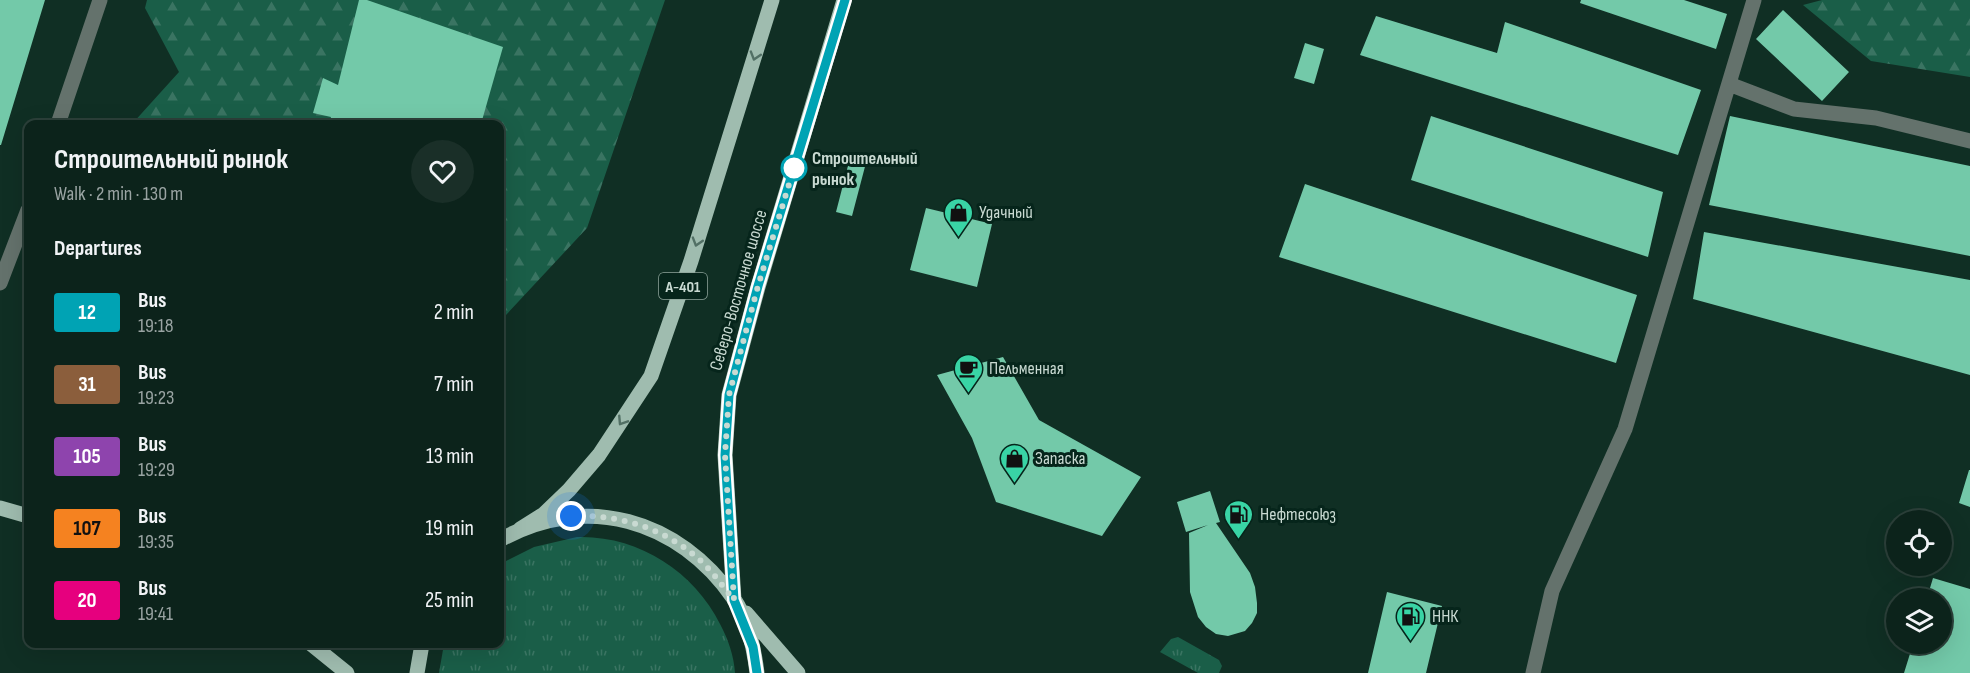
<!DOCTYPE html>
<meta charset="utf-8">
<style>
body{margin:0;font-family:"Sofia Sans Condensed",sans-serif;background:#1a2f28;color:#f1f3f6;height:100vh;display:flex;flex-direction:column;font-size:22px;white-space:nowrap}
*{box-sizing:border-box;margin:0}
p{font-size:20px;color:#9aa4a3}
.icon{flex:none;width:33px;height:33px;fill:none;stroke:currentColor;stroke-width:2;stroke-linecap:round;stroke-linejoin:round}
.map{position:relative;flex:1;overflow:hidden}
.sheet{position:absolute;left:24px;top:120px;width:480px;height:528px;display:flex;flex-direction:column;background:#0c231b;border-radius:12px;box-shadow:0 6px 24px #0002,0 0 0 2px #2c403a}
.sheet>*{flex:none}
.badge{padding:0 12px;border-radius:4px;font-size:21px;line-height:39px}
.buttons{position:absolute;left:1886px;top:510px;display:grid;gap:12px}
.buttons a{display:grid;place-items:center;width:66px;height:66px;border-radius:50%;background:#0c231b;box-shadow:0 6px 24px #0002,0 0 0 2px #2c403a;font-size:30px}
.you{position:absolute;width:30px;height:30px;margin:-15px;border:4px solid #fff;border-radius:50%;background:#1a73e8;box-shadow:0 0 0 9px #1a73e833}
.map>.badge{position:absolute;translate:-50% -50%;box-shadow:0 0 0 3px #fff}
h2{padding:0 30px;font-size:22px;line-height:54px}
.round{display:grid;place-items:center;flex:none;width:63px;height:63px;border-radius:32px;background:#1a2f28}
.headline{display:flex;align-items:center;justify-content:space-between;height:102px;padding:0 30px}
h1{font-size:28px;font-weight:700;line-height:45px}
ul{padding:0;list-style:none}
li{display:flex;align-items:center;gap:18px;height:72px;padding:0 30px}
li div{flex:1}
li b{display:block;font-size:22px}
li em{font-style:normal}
li .badge{min-width:66px;font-weight:700;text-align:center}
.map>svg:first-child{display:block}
.grass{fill:url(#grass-tufts)}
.forest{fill:url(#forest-firs)}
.building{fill:#73c9a9}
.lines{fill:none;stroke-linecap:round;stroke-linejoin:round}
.minor{stroke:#64726c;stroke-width:15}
.major{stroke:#9fbcaf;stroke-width:15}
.oneway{stroke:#527065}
.line-casing{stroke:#fff;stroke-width:14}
.line{stroke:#00a3b4;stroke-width:9}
.walk{stroke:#c9dad2;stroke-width:6;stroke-dasharray:0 10.8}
.stop-dot{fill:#fff;stroke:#00a3b4;stroke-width:3}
.labels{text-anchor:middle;stroke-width:6;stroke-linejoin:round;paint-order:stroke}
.shield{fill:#06251b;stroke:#8ea49b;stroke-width:1.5}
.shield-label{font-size:16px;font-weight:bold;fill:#c9dad2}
.stop-label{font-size:18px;font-weight:bold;fill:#c9dad2;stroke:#06251b;text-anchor:start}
.poi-label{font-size:18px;fill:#c9dad2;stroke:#06251b;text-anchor:start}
.street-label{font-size:18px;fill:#c9dad2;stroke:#06251b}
</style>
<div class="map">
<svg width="1970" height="673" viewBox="0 0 1970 673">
<defs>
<pattern id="grass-tufts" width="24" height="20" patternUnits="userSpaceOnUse" patternTransform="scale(1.5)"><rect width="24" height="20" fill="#1a5e48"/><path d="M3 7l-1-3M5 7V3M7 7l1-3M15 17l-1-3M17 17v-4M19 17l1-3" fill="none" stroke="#3a7462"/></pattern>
<pattern id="forest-firs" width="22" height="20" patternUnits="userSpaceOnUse" patternTransform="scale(1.5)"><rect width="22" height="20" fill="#1a5e48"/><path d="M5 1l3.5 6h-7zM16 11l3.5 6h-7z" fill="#3a7462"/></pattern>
</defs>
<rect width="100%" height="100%" fill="#102f24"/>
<path class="grass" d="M577,537C637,535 694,571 720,624C728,639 734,656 735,673H439L444,644H500V564L534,547Z
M1178,637L1219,660L1222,666L1219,673H1198L1160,652L1171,639Z"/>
<path class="forest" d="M147,0H665L587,228L506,315L500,313V124H132L179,72L145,8Z
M1822,0H1970V77L1871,61L1803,5Z"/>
<path class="building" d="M0,0H45L1,145H0Z
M359,0H367L503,47L481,124H329L331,117L313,113L323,78L338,85Z
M1581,0H1684L1727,14L1716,49L1580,3Z
M1783,10L1849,72L1822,101L1756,39Z
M1376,16L1497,53L1505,22L1701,90L1678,155L1360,55Z
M1305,43L1324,49L1314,84L1294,78Z
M1431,116L1663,192L1648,257L1411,180Z
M1730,116L1970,166V256L1709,205Z
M851,154L867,159L852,216L836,212Z
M1305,184L1637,295L1616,363L1279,257Z
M926,208L992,224L977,287L910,270Z
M1704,232L1970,280V375L1693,299Z
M1003,357L1039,420L1141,477L1102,536L996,502L972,438L937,375Z
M1969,470H1970V507L1959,503Z
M1210,491L1220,522L1216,523L1250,573L1255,587L1257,603V613L1252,623L1245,631L1228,636L1216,634L1206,627L1198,617L1190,592L1189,533L1208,525L1186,532L1177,502Z
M1933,578L1970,589V673H1904L1913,644H1941V598H1927Z
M1387,592L1442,606L1426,673H1368Z"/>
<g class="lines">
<path class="minor" d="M1729,84L1794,109L1876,118L1970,141
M58,124L100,0
M0,283L28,210
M1533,673L1552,591L1625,429L1754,0"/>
<path class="major" d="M0,508L28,516
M520,529L544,514L569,490L599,455L651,376L691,261L772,0
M500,540C585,492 679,519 734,599C748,620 754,648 757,673
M734,600L725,455L729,395L758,287L844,0
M746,613L798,673
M311,644L347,673
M417,673L422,644"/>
</g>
<defs><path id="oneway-chevron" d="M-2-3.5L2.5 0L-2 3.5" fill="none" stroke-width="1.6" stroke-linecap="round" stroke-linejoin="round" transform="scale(1.5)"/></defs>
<g class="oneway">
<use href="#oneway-chevron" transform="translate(755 56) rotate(107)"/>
<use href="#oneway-chevron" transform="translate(697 242) rotate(107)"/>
<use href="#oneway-chevron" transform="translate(622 421) rotate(123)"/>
</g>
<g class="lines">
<defs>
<path id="line" d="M757,673L753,647L734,600L725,455L729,395L758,286L845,0"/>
</defs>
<use href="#line" class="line-casing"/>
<use href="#line" class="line"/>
<path class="walk" d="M571,516C619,514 664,528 700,560C713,572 723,587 734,600L725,455L729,395L758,286L794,168"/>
</g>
<defs>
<symbol id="shop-pin" viewBox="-11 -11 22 30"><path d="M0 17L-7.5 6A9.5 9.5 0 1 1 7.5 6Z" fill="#39d4a5" stroke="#06251b"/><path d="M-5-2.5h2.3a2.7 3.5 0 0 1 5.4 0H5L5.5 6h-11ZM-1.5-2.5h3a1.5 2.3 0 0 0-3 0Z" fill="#111"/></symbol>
<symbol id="cafe-pin" viewBox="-11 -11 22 30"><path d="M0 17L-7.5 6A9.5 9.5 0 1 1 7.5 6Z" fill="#39d4a5" stroke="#06251b"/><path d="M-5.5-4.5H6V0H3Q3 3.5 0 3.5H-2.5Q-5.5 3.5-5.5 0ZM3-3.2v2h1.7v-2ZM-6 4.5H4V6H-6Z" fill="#111"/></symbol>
<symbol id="fuel-pin" viewBox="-11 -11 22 30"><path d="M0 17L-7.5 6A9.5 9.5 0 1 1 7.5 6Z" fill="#39d4a5" stroke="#06251b"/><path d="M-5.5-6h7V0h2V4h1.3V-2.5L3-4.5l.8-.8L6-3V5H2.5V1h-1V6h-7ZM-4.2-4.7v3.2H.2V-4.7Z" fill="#111"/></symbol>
</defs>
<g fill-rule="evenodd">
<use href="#shop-pin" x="942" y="196" width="33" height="45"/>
<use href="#cafe-pin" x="952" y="352" width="33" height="45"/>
<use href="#shop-pin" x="998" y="442" width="33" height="45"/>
<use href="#fuel-pin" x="1222" y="498" width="33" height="45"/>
<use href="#fuel-pin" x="1394" y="600" width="33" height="45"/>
</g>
<circle class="stop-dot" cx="794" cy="168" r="12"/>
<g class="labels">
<rect class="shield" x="659" y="273" width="48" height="26" rx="4.5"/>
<g class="shield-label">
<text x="683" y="292">А-401</text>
</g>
<g class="stop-label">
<text x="812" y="164">Строительный<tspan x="812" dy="21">рынок</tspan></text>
</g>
<g class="poi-label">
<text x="979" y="218">Удачный</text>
<text x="989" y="374">Пельменная</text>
<text x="1035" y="464">Запаска</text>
<text x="1260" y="520">Нефтесоюз</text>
<text x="1432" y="622">ННК</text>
</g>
<g class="street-label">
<text transform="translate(738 290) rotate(-74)" y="6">Северо-Восточное шоссе</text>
</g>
</g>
</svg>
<div class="buttons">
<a><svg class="icon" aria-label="locate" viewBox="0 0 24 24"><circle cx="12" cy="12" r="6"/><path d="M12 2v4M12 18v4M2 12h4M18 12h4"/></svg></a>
<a><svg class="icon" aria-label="layers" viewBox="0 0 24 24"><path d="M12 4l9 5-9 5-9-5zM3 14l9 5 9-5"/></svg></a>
</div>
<div class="you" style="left:571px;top:516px"></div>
<section class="sheet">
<div class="headline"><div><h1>Строительный рынок</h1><p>Walk · 2 min · 130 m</p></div><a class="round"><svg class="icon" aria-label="heart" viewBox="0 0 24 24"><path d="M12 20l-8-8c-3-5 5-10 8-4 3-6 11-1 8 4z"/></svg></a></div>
<h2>Departures</h2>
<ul>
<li><span class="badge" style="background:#00a3b4;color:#fff">12</span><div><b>Bus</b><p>19:18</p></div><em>2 min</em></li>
<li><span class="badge" style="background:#8b5e3c;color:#fff">31</span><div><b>Bus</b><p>19:23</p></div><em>7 min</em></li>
<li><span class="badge" style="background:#8e44ad;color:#fff">105</span><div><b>Bus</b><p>19:29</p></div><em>13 min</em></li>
<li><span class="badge" style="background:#f58220;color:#111">107</span><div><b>Bus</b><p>19:35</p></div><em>19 min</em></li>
<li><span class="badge" style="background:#e6007e;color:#fff">20</span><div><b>Bus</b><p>19:41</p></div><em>25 min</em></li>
</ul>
</section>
</div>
